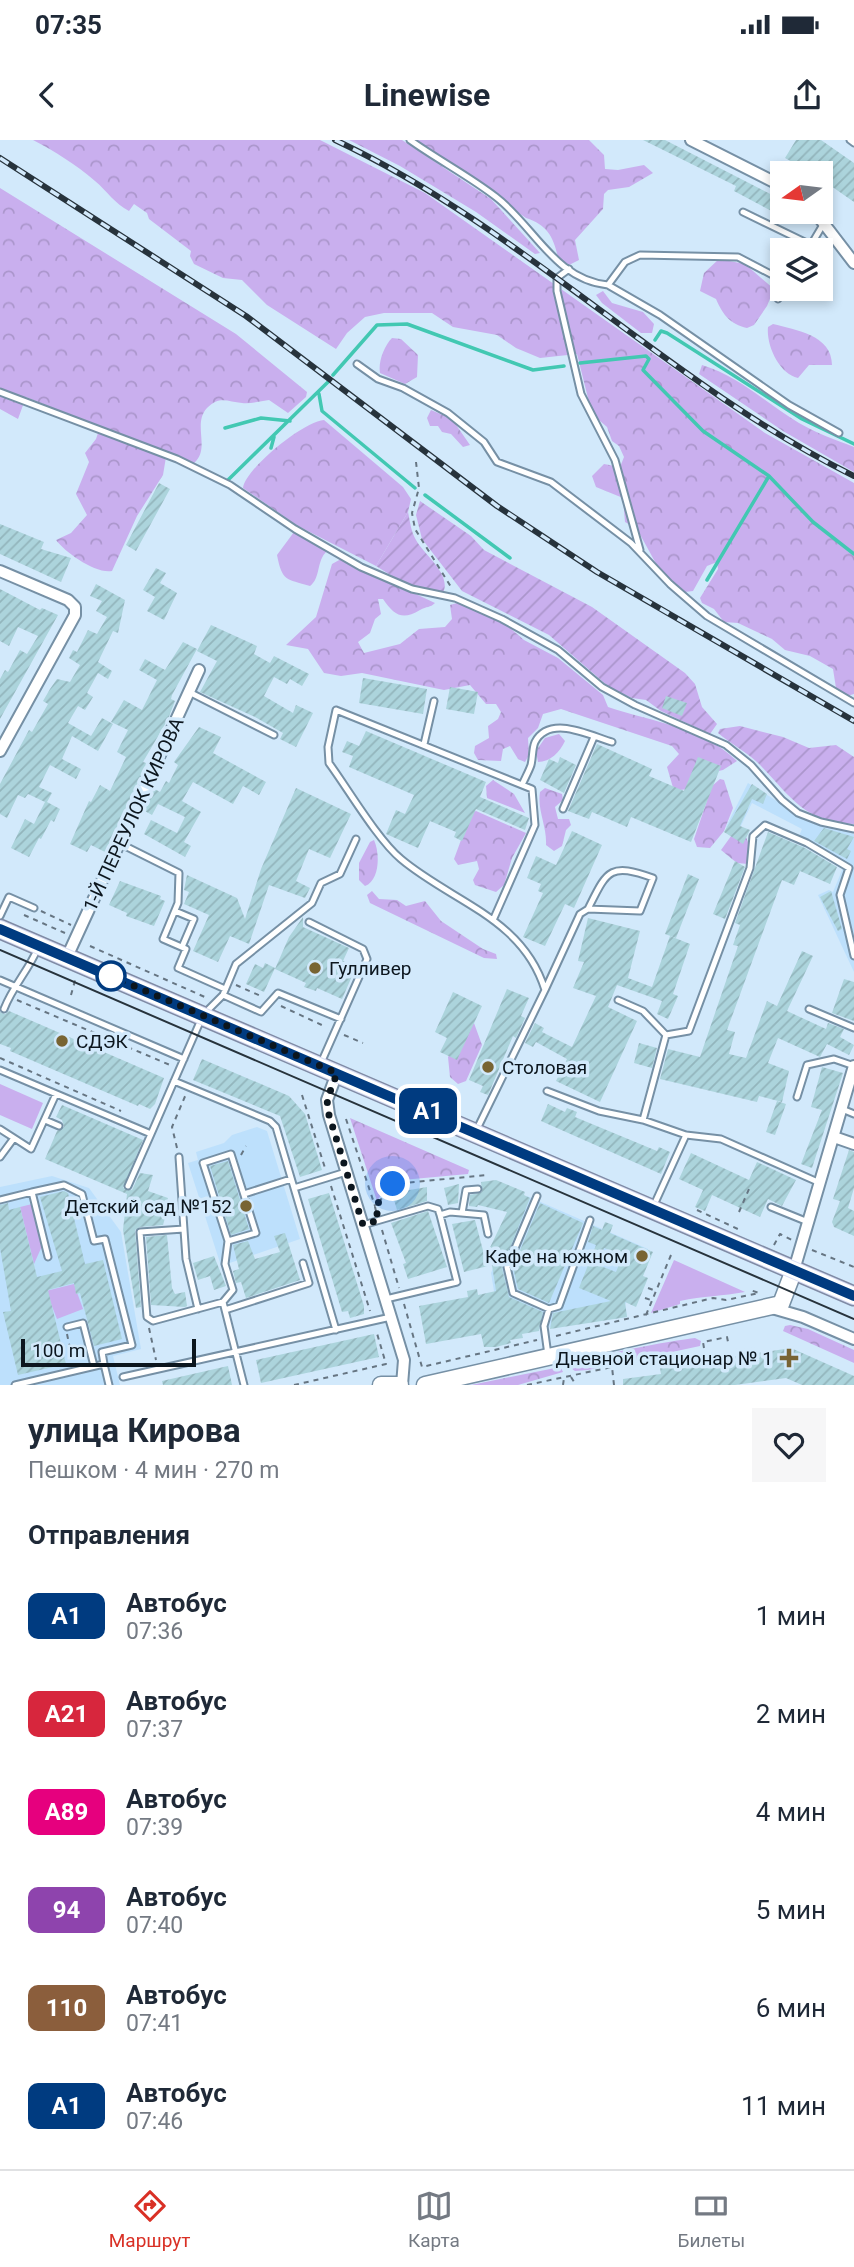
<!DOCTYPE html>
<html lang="ru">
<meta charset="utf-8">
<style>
body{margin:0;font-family:Roboto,sans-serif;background:#f6f6f7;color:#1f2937;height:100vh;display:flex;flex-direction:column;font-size:26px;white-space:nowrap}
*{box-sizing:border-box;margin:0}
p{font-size:23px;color:#747a83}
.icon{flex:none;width:38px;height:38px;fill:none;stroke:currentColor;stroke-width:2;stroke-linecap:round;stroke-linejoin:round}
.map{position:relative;height:1245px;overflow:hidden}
.side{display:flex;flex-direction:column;background:#fff;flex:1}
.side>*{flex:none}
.badge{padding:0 14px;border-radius:10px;font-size:24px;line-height:46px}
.needle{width:46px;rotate:256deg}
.fabs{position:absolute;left:770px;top:21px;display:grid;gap:14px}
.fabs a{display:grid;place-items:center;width:63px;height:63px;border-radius:0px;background:#fff;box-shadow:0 4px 10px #0003;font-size:35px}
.scale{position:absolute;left:21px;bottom:18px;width:175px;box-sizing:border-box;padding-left:7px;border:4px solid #0c161e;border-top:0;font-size:19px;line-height:24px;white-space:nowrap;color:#0c161e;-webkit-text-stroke:5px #d2e9fb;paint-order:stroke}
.you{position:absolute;width:35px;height:35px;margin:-18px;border:5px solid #fff;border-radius:50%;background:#1a73e8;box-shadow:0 0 0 10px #1a73e833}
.map>.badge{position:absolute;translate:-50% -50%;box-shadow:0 0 0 4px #fff}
h2{padding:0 28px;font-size:26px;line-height:63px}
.round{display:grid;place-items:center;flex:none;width:74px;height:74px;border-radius:0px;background:#f6f6f7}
.headline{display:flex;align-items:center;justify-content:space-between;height:119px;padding:0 28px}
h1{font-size:33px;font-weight:700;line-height:52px}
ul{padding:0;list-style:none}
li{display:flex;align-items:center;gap:21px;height:98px;padding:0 28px}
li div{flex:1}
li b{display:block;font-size:26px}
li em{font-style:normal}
li .badge{min-width:77px;font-weight:700;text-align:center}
.status{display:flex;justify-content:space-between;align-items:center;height:49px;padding:0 35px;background:#fff;direction:ltr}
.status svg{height:19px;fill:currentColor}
header{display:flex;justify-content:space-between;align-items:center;height:91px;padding:0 28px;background:#fff;font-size:32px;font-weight:700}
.dock{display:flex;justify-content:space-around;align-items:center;height:98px;border-top:2px solid #e0e1e3;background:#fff;font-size:19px;color:#747a83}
.dock a{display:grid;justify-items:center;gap:4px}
.dock .selected{color:#d93025}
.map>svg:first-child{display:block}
.built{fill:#bde0fc}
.grass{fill:#c9afee}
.forest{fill:url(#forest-crowns)}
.garden{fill:url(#garden-furrows)}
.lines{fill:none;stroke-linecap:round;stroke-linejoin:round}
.stream{stroke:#42c8b2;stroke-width:3.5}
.building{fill:url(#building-hatch);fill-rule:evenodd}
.service-casing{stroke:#7690a5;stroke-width:9}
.minor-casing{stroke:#7690a5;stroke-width:14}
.secondary-casing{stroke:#7690a5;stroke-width:19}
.primary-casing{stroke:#808ba5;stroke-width:21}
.path{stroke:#667582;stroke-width:2;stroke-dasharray:5 5;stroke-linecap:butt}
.service{stroke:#fff;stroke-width:5}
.minor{stroke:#fff;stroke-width:10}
.secondary{stroke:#fff;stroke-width:16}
.primary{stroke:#d9dff5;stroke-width:18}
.tram{stroke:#27333c;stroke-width:2}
.rail-casing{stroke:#27333c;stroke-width:6}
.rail{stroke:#d2e9fb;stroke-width:3.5;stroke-dasharray:10;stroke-linecap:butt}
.line-casing{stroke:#fff;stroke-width:16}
.line{stroke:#003b80;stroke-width:10}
.walk{stroke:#0c161e;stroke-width:7;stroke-dasharray:0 12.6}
.poi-dot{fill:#786433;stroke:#d2e9fb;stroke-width:2.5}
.stop-dot{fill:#fff;stroke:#003b80;stroke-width:3.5}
.labels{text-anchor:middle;stroke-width:7;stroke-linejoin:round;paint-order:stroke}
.street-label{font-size:19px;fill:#0c161e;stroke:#d2e9fb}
.poi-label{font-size:19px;fill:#0c161e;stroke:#d2e9fb;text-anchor:start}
</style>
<div class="status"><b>07:35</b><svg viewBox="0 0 49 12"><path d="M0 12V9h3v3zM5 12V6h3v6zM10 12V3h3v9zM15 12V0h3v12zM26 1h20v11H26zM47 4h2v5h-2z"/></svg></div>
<header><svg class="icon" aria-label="back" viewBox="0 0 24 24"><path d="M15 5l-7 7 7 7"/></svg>Linewise<svg class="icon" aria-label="share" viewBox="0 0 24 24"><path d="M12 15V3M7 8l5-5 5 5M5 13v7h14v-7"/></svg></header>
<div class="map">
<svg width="854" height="1245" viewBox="0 0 854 1245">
<defs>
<pattern id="forest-crowns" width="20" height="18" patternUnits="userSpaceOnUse" patternTransform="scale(1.75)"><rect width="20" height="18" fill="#c9afee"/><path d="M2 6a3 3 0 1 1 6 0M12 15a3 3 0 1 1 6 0" fill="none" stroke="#ab96cc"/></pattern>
<pattern id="garden-furrows" width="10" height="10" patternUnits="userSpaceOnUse" patternTransform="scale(1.75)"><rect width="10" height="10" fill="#c9afee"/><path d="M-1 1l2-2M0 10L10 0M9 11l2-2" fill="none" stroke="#ab96cc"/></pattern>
<pattern id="building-hatch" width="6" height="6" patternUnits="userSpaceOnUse" patternTransform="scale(1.75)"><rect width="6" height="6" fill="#acd4dc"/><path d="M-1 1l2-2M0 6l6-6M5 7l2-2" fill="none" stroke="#93b5bc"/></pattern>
</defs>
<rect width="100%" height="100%" fill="#d2e9fb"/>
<path class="built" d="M748,643L808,680L854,694V832L818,755L829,750L833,752L845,723L799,696L802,689L752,663L738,692L726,687Z
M257,987L267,991L300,1099L221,1126L188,1023L198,1020L196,1012L224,1003L232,995Z
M52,1036L89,1048L121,1092L141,1209L113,1216L120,1245H0V1047Z
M527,1056L648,1109L625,1165L627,1177L501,1194L491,1133Z"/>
<path class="grass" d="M603,151L612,163L643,172L654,184L652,193H641L602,163L596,155Z
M294,392L327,411C316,421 321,438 310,446C286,439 282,441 277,415Z
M0,944L43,963L32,989L0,975Z
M32,1064L42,1106L34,1124L20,1067Z
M674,1120L745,1152C723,1156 703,1156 680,1161V1164L651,1173Z
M74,1144L83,1169L57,1179L46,1151Z"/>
<path class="forest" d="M33,0H320L425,53L765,293L854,343V554L847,556L836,548L833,529L810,516L785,510L772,499L738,483L724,482L714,469L702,463L700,458L718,429L717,422L707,426L693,451L685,452L659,429L637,389L625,382L623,358L596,347L592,336L604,324L620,327L624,317L619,306L612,301L607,287L592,274L577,214L540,218L516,208L497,195L453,187L432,173H384L365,177L347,193L336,209L267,165L242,140L223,138L194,124L190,116L191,111L149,79L147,73L134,64L129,71C115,64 107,51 95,41C75,24 56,12 33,0Z
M349,0H402L491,59L540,113L535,114L476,72L400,26Z
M414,0H589L604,15L605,29L618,30L644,25L653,33L629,47L608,50L604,54L603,69L575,100L579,120L569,125L558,117C553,96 547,85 526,78Z
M0,48L236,194L307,252L306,257L288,273L269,260C260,261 251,264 242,263C228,262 220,255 207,268C192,284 211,309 194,323L166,317L163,335L137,376L112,431C95,434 65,412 56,400L71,393L87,375L76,354L89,322L85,313L96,299L100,287L26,257L18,279L0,269Z
M719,119L745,124L774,149L767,166L754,185L747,188C730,184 723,175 716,159L700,151L704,133Z
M773,184C796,190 832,195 832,225H809L798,238C779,234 766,205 768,187Z
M392,198L401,199L418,215L417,237L405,244L380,233C378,222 384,206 392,198Z
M702,225C739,236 767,264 799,283C816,293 836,300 854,307V332L783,291L699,234Z
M431,270L452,279L470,305L463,307L451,294L442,292L438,286H430L427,278Z
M324,280L403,347L411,359L408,372L376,426L298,386L243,348C245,329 304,281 324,280Z
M341,419L435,463C430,468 427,466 420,470C402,481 394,475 383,459H378L381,474L375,479L370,493L358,502L364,513L400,504L419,489L445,487L452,479L450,465L457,463L502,481L524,500L558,518L603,555L608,567C653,582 702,587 737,621L723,630L705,634L694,648L674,651L667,627L679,614L672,606L561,569L543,574L538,588L528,598L529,615L525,622L518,619L510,606L503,609L501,621L478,620L474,613L475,606L489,598L488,586L498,579L501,572L496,564H486L470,545L444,550L362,533L341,536L324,533L308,509L286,505L316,477L332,424Z
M559,594L565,601C560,612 550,622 538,622L536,611L545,598Z
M720,639L724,640L733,668L724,691L710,708L697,707L694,699L712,646Z
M493,640L514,654L525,673L487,658L486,646Z
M545,648L562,654L563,660L555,667L558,679H569L571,685L566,690L562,706L554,711L546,705C547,686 537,670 540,652Z
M476,671L526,693L512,718L504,745L496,752L475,745L473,740L479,729L477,721L458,725L454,719L471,673Z
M734,692L745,694L751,711L748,724L737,723L721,710Z
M374,700C380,713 380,740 365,746L359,740V723L370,702Z
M372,751L379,759L397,760L406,766L425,761L441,781L483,809L496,814L497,819L484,818L370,763L367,755Z
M474,883L482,905L466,941L458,944L450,937L448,917Z
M350,978L469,1030L468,1034L391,1041L377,1061Z
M790,1185L808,1189L854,1210V1223L783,1191L785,1186Z
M695,1198L701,1201L700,1206L588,1230L575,1231L569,1227C578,1217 676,1200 695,1198Z
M555,1228H561L563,1232L518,1245H471Z"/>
<path class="garden" d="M420,361L471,396L484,410L592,467L685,533L695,544L702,567L717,584L710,594L661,571L646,560L632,558L609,547L549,495L462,451L422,399L416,375Z
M408,372C410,381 411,392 416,400C424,415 452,434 443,453L437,454L397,439L376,426Z
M740,586L783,597L809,608L836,605L854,617V684C804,684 788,653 757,622C745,611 730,603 718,593L720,589Z"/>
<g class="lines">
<path class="stream" d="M655,200L661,191L667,193L802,279L854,304
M580,223L646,216L649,219L643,230L703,291L769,336L813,382L854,414
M333,235L377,185L407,184L533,230L564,226
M319,254L322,271L415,348
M225,288L261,278L290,281
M271,308L274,297
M228,340L329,241
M425,355L510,418
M707,440L769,336"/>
</g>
<path class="building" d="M643,0H665L782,60V72H802L796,84L734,51L736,46Z
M796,0H821L854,23V62L821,39V33H812L785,18Z
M159,343L170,349L136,411L126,405Z
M0,384L44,402L41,409L71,418L61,442L0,414Z
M156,428L166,433L160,443L177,453L164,480L147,471L155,457L143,450Z
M96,444L125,460L118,493L113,491L98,522L112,531L108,539L98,533L87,553L93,557L85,570L78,566L68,583L91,596L102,578L113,584L98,611L72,596L62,619L81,629L76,639L50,625L39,647L52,653L47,662L60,669L54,682L51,680L41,699L39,698L29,717L11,708L25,679L34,684L45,662L28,654L25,658L18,655L7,678L0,674V644L29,590L32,592L48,564L43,561L50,549L57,539L70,542L80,525L69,518L73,510L77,512L88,490L97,494L107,477L96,471L102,461L90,456Z
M0,449L40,470L42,468L58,475L0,579V539L5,530L8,532L20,510L27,514L38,496L18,487L9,506L0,501Z
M211,485L257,506L254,514L270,523L274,516L309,534L302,546L290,539L287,544L274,537L264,556L293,573L296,565L313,573L296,607L280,599L283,593L255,577L200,552L217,521L197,511Z
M183,502L197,509L172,555L171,559L175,561L168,579L143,622L146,623L144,630L105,712L91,705L87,712L70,704L89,661L91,662L100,645L110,651L126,617L117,612L128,590L111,582L124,560L142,570L157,540L139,530L145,519L165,530Z
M363,538L427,549L423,574L359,563Z
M450,547L478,552L474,574L446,569Z
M666,556L687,563L682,576L662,568Z
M199,587L221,597L213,613L266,642L259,655L243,646L233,664L193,642L182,661L201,672L184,702L191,706L185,717L144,694L151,680L177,693L185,677L158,664L152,675L143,670L153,648L160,652L166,641L169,643L178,625L174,622Z
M366,591L486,642L480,657L529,678L525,690L476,669L462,701L454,697L456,692L430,681L418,708L386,694L396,670L405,674L414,655L349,627L353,616L342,612L347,601L359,606Z
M597,604L652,629L649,636L684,651L698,617L721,626L691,702L631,677L627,687L592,672L589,679L568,671Z
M560,617L576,625L564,653L540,640L549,619L558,623Z
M752,644L767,654L763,664L752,659L740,686L750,690L743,704L724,692Z
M296,648L351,674L330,718L309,709L296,741L310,748L305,758L269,745L249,804L230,796L218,822L193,811L209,775L184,764L189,752L184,750L187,735L237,758L245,779L261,729Z
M824,688L854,697L847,709L851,711L847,719L814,701Z
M572,691L602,705L574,768L565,764L545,806L523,797L543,753L538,751L541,744L527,738L536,716L556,725Z
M768,692L805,708L837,727L830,744L800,731L794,745L782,740L727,890L735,892L729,914L746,918L767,861L777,866L802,811L813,816L787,871L826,889L828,883L844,889L840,897L854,905L849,915L827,904L820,917L778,898L768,923L789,931L782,962L759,956L757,962L660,939L668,909L700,917L738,806L733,805L740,785L735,783Z
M735,721L745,727L725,779L713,774Z
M688,734L699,739L676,798L665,794Z
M120,741L161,756L160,759L165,761L154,786L126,776L127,773L109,765Z
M831,751L842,789L838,791L820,757Z
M303,777V787L349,808L343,821L356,827L342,859L317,848L316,851L304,847L306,843L275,829L289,797Z
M588,778L640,791L628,838L652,847L670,796L690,804L673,854L678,856L668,879L657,874L662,861L617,845L608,867L637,881L600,962L556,941L567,919L536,902L533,907L525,903L535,883L544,888L542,892L572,907L596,856L573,848L584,822L578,821Z
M265,823L275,828L264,852L246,844L255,824L263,828Z
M844,839L854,842V881L832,873Z
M507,849L529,858L521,876L525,878L516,898L513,896L488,955L480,952L483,946L469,940Z
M453,852L482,866L457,920L440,912L447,898L435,892Z
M9,871L164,938L155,964L150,969L139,964L138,966L10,911L11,908L0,904V872L5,874Z
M639,903L657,908L652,928L634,923Z
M202,919L289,956L305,974L322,1030L300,1037L280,976L193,940Z
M822,927L843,933L812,1028L801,1024L822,970L811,967Z
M777,961L786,964L775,995L766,992Z
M548,964L565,972L567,968L577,972L575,977L657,1011L659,1007L670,1012L661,1034L541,981Z
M62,965L143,1000L123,1048L132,1050L140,1033L153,1035L148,1051L168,1058L161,1077L165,1078L163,1085L140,1087L135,1090L141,1167L136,1168L123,1090L127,1054L45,1019L57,991L64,987L62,980L56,977Z
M849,1010L854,1012V1048L848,1068L854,1071V1096L834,1087L832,1082L840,1061L833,1059Z
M691,1013L749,1040L757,1022L796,1040L782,1066L768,1059L760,1077L712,1055L705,1071L695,1067L703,1050L679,1039Z
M228,1021L249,1089L231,1095L210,1026Z
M496,1040L525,1052L524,1055L530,1058L502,1128L509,1157L543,1172L539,1191L522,1194L523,1198L510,1200L511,1203L496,1207H484L481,1194L426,1204L419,1166L468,1157L467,1151L477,1149L478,1155L496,1151L492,1125L464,1132L452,1084L475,1080L485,1118L507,1072L478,1065L477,1067L469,1066L470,1055L482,1052L481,1042Z
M459,1044L458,1063L448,1065L444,1048Z
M427,1047V1061L397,1070L392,1053Z
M64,1051L68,1053L85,1124L103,1120L122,1199L94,1206L80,1153L76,1154L74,1143L48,1150L66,1224L18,1235L3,1172L11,1171L0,1108V1065L8,1063L9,1070L20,1067L37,1137L62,1131L40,1057Z
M329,1053L364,1166V1174L350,1178L348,1171L342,1172L308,1059Z
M540,1063L583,1083L549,1163L518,1149L513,1127Z
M428,1071L447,1127L408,1139L403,1124L406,1123L391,1083Z
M605,1082L613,1085L610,1093L653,1112L643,1136L648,1138L636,1167L625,1162L627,1177L550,1189L553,1173L611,1161L579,1148L596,1105L588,1102L593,1086L602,1090ZM604,1108L623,1115L616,1132L598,1125Z
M285,1093L300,1140L246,1158L241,1142L236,1143L233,1131L239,1129L233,1105L248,1101L255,1119L280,1112L274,1096Z
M167,1095L172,1148L175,1154L185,1152L187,1166L185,1167L151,1165L146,1097Z
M214,1116L226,1146L214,1150L210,1136L198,1140L193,1123Z
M374,1194L379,1217L261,1243L256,1220Z
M791,1208L854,1236V1245H802L786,1238L735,1245H623V1239L661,1234L660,1228Z
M228,1226L232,1245H163L162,1241Z"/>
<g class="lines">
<defs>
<path id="service" d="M410,0C438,20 469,36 496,57C534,86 555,140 608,145L625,122L640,115L738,117L782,140
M850,0L854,3
M743,72L811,105
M808,110L824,83
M569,129L557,138V151L581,254L615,320L640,410
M608,145L660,175L789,265L839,293
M778,159L784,149
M357,224L378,239L403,248L448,273L484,302L497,322L551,342L631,403L670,444L707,476L854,563
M0,252L177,319L230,345L295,389L361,427L412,449L455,458L502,479L558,510L602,547L635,565L726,605L751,625L782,660L798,673L821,682L854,689
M189,552L274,595
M424,604L434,561
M563,669L594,597
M119,703L179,733L178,763L163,799L186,809L178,828L225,849
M175,771L194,779L182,807
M0,776L9,757L34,768
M494,778L535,685L532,649L522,645
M309,782L363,809L367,819L321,923
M0,840L184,919
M545,850L580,774L588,769L640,771L653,738C609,722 607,731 588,769
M223,855L261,872L278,853L341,879
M618,860L643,871L666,895
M4,869C13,846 28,831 38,808
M809,869L854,888
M0,930L151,994L203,875L223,855L236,824L312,763L321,743L340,734L356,699
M174,941L270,981L276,987L336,1190
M547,951L599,971L643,980L686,995L721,999L820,1043
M797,957L807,925L834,919L854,926
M842,969L854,974
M45,980L59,986
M643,980L666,895L689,891L750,728L753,696L765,685L807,703L849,728L840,755L854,816
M0,989L14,998
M476,991L545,850C523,778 452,762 401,719C378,700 348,649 329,623L328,607L336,570L522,645C525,638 529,631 531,625C533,617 532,609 535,602C550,574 591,596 612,602
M0,1017L14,998L31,1009L56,954
M179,1017L186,1119L198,1169
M128,1046L151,994
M294,1048L346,1032
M244,1054L291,1039
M537,1056L507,1127L513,1153L549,1169
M0,1060L32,1052L48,1117
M654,1065L686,995
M771,1067L808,1082
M462,1073L466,1050L478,1049
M363,1085L428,1066L438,1069L440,1075L450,1072L484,1075L488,1094
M184,1089L140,1092L147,1177L153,1181L223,1162
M386,1159L457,1142L440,1075
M225,1170L223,1162L233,1150L225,1124L228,1101L203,1023L231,1014L256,1093L228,1101
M67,1187L83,1183L94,1226
M548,1215L544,1186L549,1169L559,1166L590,1080
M104,1224L109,1245
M123,1237L391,1177
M15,1245L104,1224L102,1212L132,1205L105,1099L94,1101L82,1054L64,1045L32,1052
M244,1245L225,1170L309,1143L303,1123"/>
<path id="minor" d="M691,0L782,46
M815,72L854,123
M0,431L68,460L75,467V475L0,611
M67,817L199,530
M337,933L327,960L329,975L404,1220L402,1245
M834,997L854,1004
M794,1130L854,926
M772,1168L803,1177L854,1199"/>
<path id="secondary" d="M381,1245H400
M425,1245L781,1164L794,1130"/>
<path id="primary" d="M0,789L854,1156"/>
</defs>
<use href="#service" class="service-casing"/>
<use href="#minor" class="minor-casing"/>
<use href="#secondary" class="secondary-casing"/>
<use href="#primary" class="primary-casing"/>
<path class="path" d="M416,322L419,348L412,373L415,389L451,447
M41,771L71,785
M24,775L65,793
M90,806L207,858
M236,845L263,857
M71,855L76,837
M17,860L170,925
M281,866L326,887
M344,895L363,903
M0,918L121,971
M302,955L325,1028
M346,979L375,1066
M177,1008L172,987L186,954
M241,1015L246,1006
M331,1046L370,1171
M697,1070L740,1090
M376,1071L375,1067L393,1044L488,1035
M739,1072L749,1049
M382,1090L399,1148
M774,1105L780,1094L792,1100
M812,1110L854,1127
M648,1148L656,1151
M645,1158L651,1160
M404,1164L422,1227L537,1200
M646,1175L671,1115
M149,1188L156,1220
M67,1194L73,1223
M556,1196L713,1158L726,1160L759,1153L750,1150
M704,1208L703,1202L727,1197L728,1202
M571,1237L576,1245
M294,1245L386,1224L376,1190
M527,1245L612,1227L614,1245
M563,1245L564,1238"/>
<use href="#service" class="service"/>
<use href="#minor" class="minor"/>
<use href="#secondary" class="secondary"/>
<use href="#primary" class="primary"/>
<path class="tram" d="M0,810L854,1179"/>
<defs>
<path id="rail" d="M335,0C523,88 668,244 854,336
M0,18L246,176L497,366L597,432L854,581"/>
</defs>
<use href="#rail" class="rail-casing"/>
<use href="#rail" class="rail"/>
</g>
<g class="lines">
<defs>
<path id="line" d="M0,789L854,1156"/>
</defs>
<use href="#line" class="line-casing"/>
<use href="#line" class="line"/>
<path class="walk" d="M111,836L337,933L327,960L329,975L363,1085L379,1080L375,1067L393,1044"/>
</g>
<g class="poi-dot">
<circle cx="315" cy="828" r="7"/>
<circle cx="62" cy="901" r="7"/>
<circle cx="488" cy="927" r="7"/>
<circle cx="246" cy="1066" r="7"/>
<circle cx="642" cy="1116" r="7"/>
<path d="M785.5 1207.5h7v7h7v7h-7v7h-7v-7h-7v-7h7z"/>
</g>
<circle class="stop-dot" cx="111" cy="836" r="14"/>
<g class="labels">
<g class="street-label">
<text transform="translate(133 674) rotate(-65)" y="7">1-Й ПЕРЕУЛОК КИРОВА</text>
</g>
<g class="poi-label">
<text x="329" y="835">Гулливер</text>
<text x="76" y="908">СДЭК</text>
<text x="502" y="934">Столовая</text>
<text x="232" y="1073" text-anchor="end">Детский сад №152</text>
<text x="628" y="1123" text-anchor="end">Кафе на южном</text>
<text x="773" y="1225" text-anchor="end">Дневной стационар № 1</text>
</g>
</g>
</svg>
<div class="fabs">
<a><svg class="needle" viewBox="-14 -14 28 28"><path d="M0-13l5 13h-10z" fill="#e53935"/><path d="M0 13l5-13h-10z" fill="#747a83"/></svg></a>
<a><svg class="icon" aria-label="layers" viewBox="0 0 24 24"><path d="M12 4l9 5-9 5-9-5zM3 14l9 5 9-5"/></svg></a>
</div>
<div class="scale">100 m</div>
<div class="you" style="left:393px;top:1044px"></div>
<b class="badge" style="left:428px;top:971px;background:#003b80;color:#fff">А1</b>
</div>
<section class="side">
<div class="headline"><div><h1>улица Кирова</h1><p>Пешком · 4 мин · 270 m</p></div><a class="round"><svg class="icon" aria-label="heart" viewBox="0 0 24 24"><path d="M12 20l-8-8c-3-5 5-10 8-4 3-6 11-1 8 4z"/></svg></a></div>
<h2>Отправления</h2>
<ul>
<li><span class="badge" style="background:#003b80;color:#fff">А1</span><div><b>Автобус</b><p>07:36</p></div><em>1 мин</em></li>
<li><span class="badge" style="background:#d7263d;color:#fff">А21</span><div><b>Автобус</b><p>07:37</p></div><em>2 мин</em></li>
<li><span class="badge" style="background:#e6007e;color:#fff">А89</span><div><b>Автобус</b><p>07:39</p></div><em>4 мин</em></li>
<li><span class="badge" style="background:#8e44ad;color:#fff">94</span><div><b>Автобус</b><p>07:40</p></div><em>5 мин</em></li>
<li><span class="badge" style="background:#8b5e3c;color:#fff">110</span><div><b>Автобус</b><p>07:41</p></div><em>6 мин</em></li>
<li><span class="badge" style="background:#003b80;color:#fff">А1</span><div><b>Автобус</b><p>07:46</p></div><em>11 мин</em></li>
</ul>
</section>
<nav class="dock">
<a class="selected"><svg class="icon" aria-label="directions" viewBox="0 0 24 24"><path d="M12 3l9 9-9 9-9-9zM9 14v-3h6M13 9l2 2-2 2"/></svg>Маршрут</a>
<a><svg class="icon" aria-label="map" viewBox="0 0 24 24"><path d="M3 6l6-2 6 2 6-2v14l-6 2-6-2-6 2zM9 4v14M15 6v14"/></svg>Карта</a>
<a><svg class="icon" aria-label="tickets" viewBox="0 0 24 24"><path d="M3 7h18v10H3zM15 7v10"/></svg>Билеты</a>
</nav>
